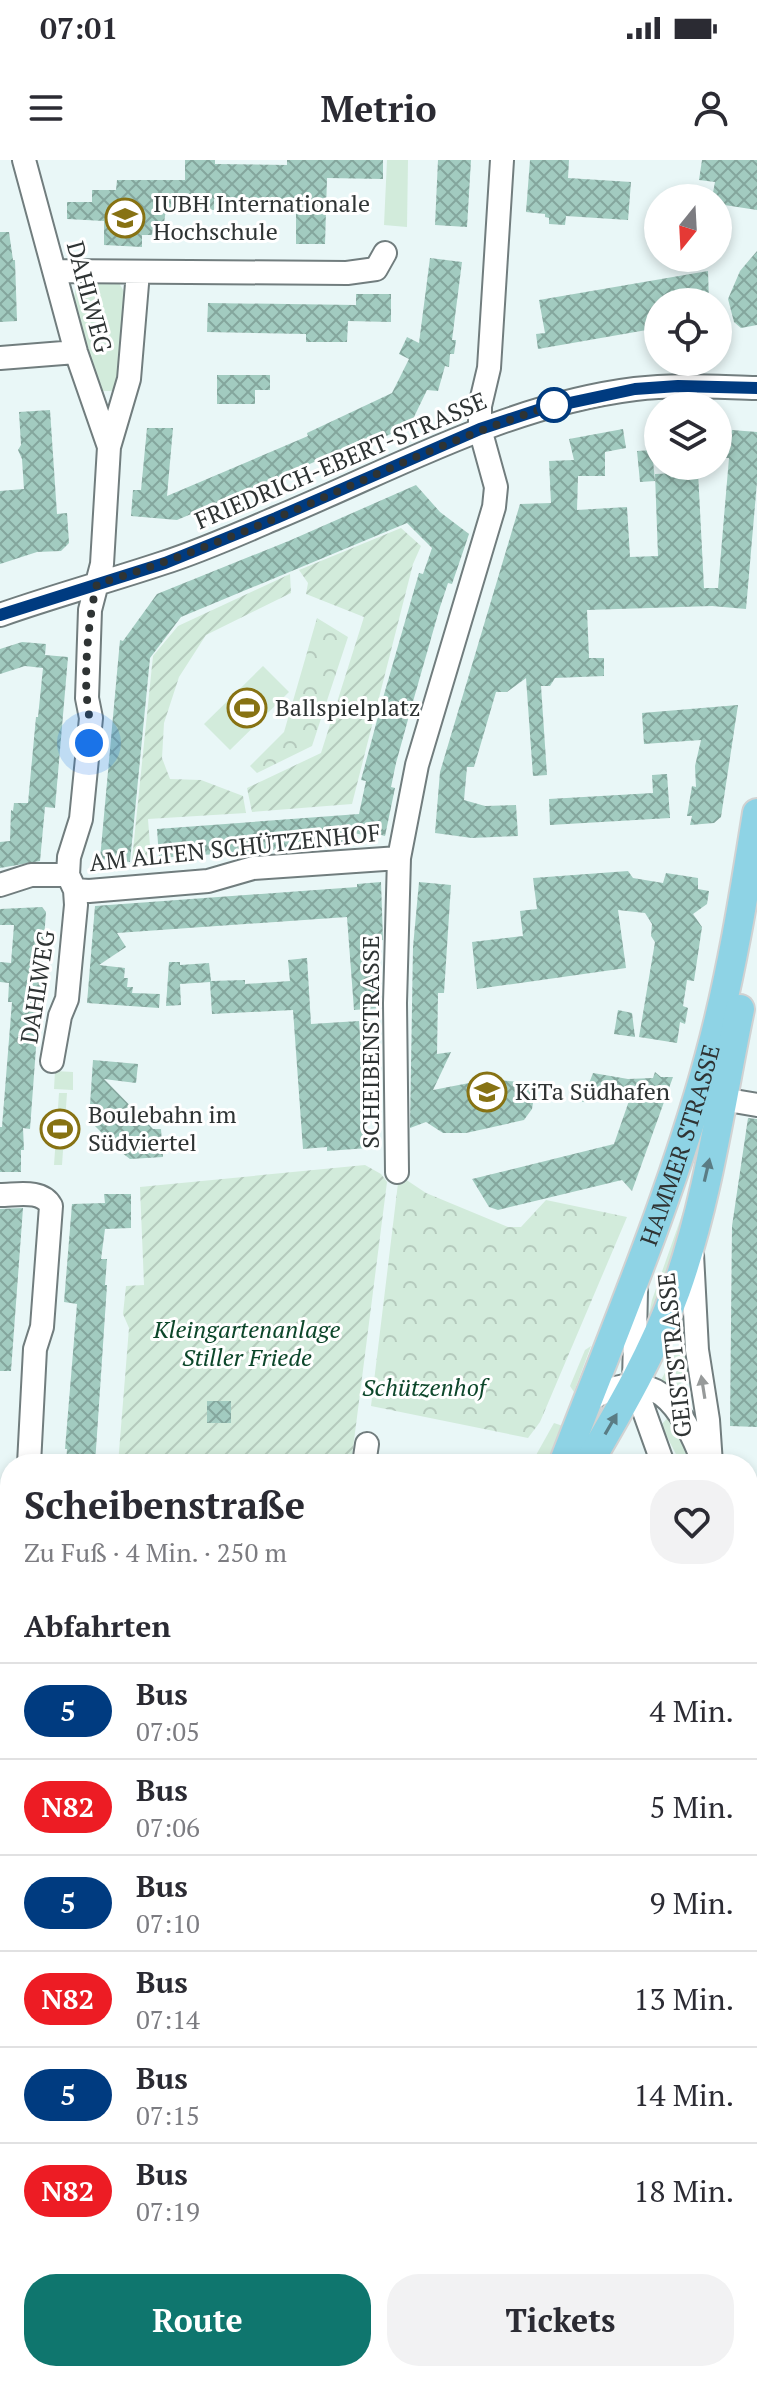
<!DOCTYPE html>
<html lang="de">
<meta charset="utf-8">
<style>
body{margin:0;font-family:"PT Serif",serif;background:#f2f2f3;color:#2b2b33;height:100vh;display:flex;flex-direction:column;font-size:30px;white-space:nowrap}
*{box-sizing:border-box;margin:0}
p{font-size:26px;color:#7c7c81}
.icon{flex:none;width:44px;height:44px;fill:none;stroke:currentColor;stroke-width:2;stroke-linecap:round;stroke-linejoin:round}
.map{position:relative;flex:1;overflow:hidden}
.drawer{position:absolute;left:0px;top:1294px;width:758px;height:928px;display:flex;flex-direction:column;background:#fff;border-radius:32px 32px 0 0;box-shadow:0 4px 12px #0003}
.drawer>*{flex:none}
.badge{padding:0 16px;border-radius:26px;font-size:28px;line-height:52px}
.needle{width:52px;rotate:198deg}
.controls{position:absolute;left:644px;top:24px;display:grid;gap:16px}
.controls a{display:grid;place-items:center;width:88px;height:88px;border-radius:50%;background:#fff;box-shadow:0 4px 12px #0003;font-size:40px}
.you{position:absolute;width:40px;height:40px;margin:-20px;border:6px solid #fff;border-radius:50%;background:#1a73e8;box-shadow:0 0 0 12px #1a73e833}
.map>.badge{position:absolute;translate:-50% -50%;box-shadow:0 0 0 4px #fff}
h2{padding:0 24px;font-size:30px;line-height:72px}
.round{display:grid;place-items:center;flex:none;width:84px;height:84px;border-radius:32px;background:#f2f2f3}
.head{display:flex;align-items:center;justify-content:space-between;height:136px;padding:0 24px}
h1{font-size:38px;font-weight:700;line-height:60px}
.button{display:flex;gap:16px;margin-top:auto;padding:16px 24px}
.button a{flex:1;height:92px;border-radius:32px;background:#0f766e;color:#fff;font-size:32px;font-weight:700;line-height:92px;text-align:center}
.button a+a{background:#f2f2f3;color:#2b2b33}
ul{padding:0;list-style:none}
li{display:flex;align-items:center;gap:24px;height:96px;padding:0 24px;border-top:2px solid #e1e1e2}
li div{flex:1}
li b{display:block;font-size:30px}
li em{font-style:normal}
li .badge{min-width:88px;font-weight:700;text-align:center}
.status{display:flex;justify-content:space-between;align-items:center;height:56px;padding:0 40px;background:#fff;direction:ltr}
.status svg{height:22px;fill:currentColor}
header{display:flex;justify-content:space-between;align-items:center;height:104px;padding:0 24px;background:#fff;font-size:36px;font-weight:700}
.map>svg:first-child{display:block}
.grass{fill:#d2ebdb}
.park{fill:url(#park-crowns)}
.garden{fill:url(#garden-furrows)}
.building{fill:url(#building-cross-hatch)}
.lines{fill:none;stroke-linecap:round;stroke-linejoin:round}
.minor-casing{stroke:#717d7e;stroke-width:26}
.major-casing{stroke:#d1d2d2;stroke-width:32}
.minor{stroke:#fff;stroke-width:22}
.major{stroke:#8ed3e5;stroke-width:28}
.oneway{fill:#5a7c84}
.oneway2{fill:#979a9a}
.line-casing{stroke:#fff;stroke-width:18}
.line{stroke:#003b80;stroke-width:12}
.walk{stroke:#2f3434;stroke-width:8;stroke-dasharray:0 14.4}
.stop-dot{fill:#fff;stroke:#003b80;stroke-width:4}
.labels{text-anchor:middle;stroke-width:6;stroke-linejoin:round;paint-order:stroke}
.poi-label{font-size:24px;fill:#2f3434;stroke:#fff;text-anchor:start}
.street-label{font-size:24px;fill:#2f3434;stroke:#fff}
.park-label{font-size:24px;font-style:italic;fill:#0c462a;stroke:#fff}
</style>
<div class="status"><b>07:01</b><svg viewBox="0 0 49 12"><path d="M0 12V9h3v3zM5 12V6h3v6zM10 12V3h3v9zM15 12V0h3v12zM26 1h20v11H26zM47 4h2v5h-2z"/></svg></div>
<header><svg class="icon" aria-label="menu" viewBox="0 0 24 24"><path d="M4 6h16M4 12h16M4 18h16"/></svg>Metrio<svg class="icon" aria-label="person" viewBox="0 0 24 24"><circle cx="12" cy="8" r="4"/><path d="M4 21q1-7 8-7t8 7"/></svg></header>
<div class="map">
<svg width="757" height="2222" viewBox="0 0 757 2222">
<defs>
<pattern id="park-crowns" width="20" height="18" patternUnits="userSpaceOnUse" patternTransform="scale(2)"><rect width="20" height="18" fill="#d2ebdb"/><path d="M2 6a3 3 0 1 1 6 0M12 15a3 3 0 1 1 6 0" fill="none" stroke="#b5cabd"/></pattern>
<pattern id="garden-furrows" width="10" height="10" patternUnits="userSpaceOnUse" patternTransform="scale(2)"><rect width="10" height="10" fill="#d2ebdb"/><path d="M-1 1l2-2M0 10L10 0M9 11l2-2" fill="none" stroke="#b5cabd"/></pattern>
<pattern id="building-cross-hatch" width="8" height="8" patternUnits="userSpaceOnUse" patternTransform="scale(2)"><rect width="8" height="8" fill="#a2cbc0"/><path d="M0 0l8 8M0 8l8-8" fill="none" stroke="#84a69d"/></pattern>
</defs>
<rect width="100%" height="100%" fill="#e9f7f7"/>
<path class="grass" d="M387,0H408L407,67L384,65Z
M81,121L119,123L126,135L119,220L112,231H101L93,222L74,138L76,126Z
M263,506L289,532L230,590L204,564Z
M55,911L73,912V930L54,929Z
M59,933H67L62,1005H54Z
M702,976L678,1095L646,1168L652,1140L689,1035Z
M591,1186L574,1232L570,1226L585,1190Z
M676,1192L687,1194L689,1210L679,1226L676,1225L672,1233L658,1226Z
M671,1254L690,1304H681L661,1265Z
M554,1263L563,1266L547,1304H531Z"/>
<path class="park" d="M317,458L348,477L312,586L257,613L250,606L284,572Z
M399,1015L426,1033L508,1067H521L546,1040L627,1057L540,1262L528,1278L371,1246Z"/>
<path class="garden" d="M401,368L421,386L413,404L352,644L252,652L247,628L321,593L364,457L306,434L308,423L299,410Z
M290,414L291,433L206,475L179,517L164,563L162,598L170,619L201,620L243,636L246,653L148,659L151,699L132,700L153,496L178,466Z
M365,1005L381,1014L387,1022L351,1304H118L129,1168L123,1154L126,1126L144,1125L140,1027Z"/>
<path class="building" d="M185,0H215V4L287,5V0H383V19L327,18L325,84H296V40L214,39V50L166,49L164,63L154,64L152,75H142V87L104,85V61L67,59V42H92V30H116L117,20H185Z
M438,0H471L467,67L435,65Z
M530,0H569L568,18L631,22L628,60L566,56L565,65L549,64V58L545,57V54L526,52Z
M702,0H757V50L718,44V38H712L715,22L699,20Z
M0,72H9L13,100H15L17,161L0,162Z
M757,91V165L741,168L734,162L728,139L740,111Z
M430,98L462,102L452,180H456L454,194H450L449,207L445,206L438,231L427,230L413,259L393,268L395,272L382,278L380,274L365,281L364,278L319,300L177,360L131,356L133,330H141L147,268H173L167,336L308,276L307,273L392,233L409,199L399,194L407,177L419,183Z
M708,111L709,142H658V168L538,189L536,174L545,173L539,140Z
M356,134H391V162L348,161L347,182H306V174L207,172L208,143L356,145Z
M217,215H270V230H255V244H217Z
M50,250L57,354L67,353L69,383L61,391L37,392L0,404V331L24,329L22,299L18,290L21,285L19,252Z
M623,269L626,288L605,292V316H578L577,350L627,347L630,397L658,396L655,314L698,312L704,428H718L729,298H718V273H731L732,270L757,272V322L746,449L712,446L587,450L589,498H604V516L555,518L550,526H541L547,615L533,616L526,518L507,532H496L474,607H467L464,640L485,646L516,645L518,676L472,678L435,673L440,612L520,344L551,343L549,301L574,300L569,279Z
M652,290L655,321L640,322L637,291Z
M416,325L440,352L469,374L452,424L448,423L440,447L412,545L396,603L391,627L395,628L385,676L373,673V677L344,671L345,685L159,698L157,669L359,654L366,621L361,620L383,538L419,413L423,414L432,388L407,363L181,457L150,498L130,702L100,699L120,480L123,481L157,434L291,380Z
M22,482L46,484L45,495L68,497L55,648L45,647L40,701L0,708V682L10,681L11,650L13,651L14,643H28L36,557H38L43,508L25,506L0,514V489Z
M738,545L721,657L714,663L690,665L692,656H687L692,626L696,627L695,606L701,580L644,584L642,553Z
M667,614L670,658L550,665L549,639L653,633L652,615Z
M628,711L633,718L663,723L666,713L698,718V729L709,731L707,744L693,754L702,767L694,821L687,820L683,846L688,848L685,864L680,862L677,883L639,877L655,782L651,776L652,764L645,753L618,750L626,808L477,829L472,782L523,776L520,751L537,749L533,718Z
M381,722L383,780L377,781L381,848L354,850L347,757L117,773L126,787L99,805L125,808L124,818H128L127,827H133L132,833L160,834L159,848L87,843L95,746L357,727V724Z
M419,722L451,725L444,833H438L437,894L451,892L433,930L495,918V920L522,922L530,927L534,937L532,949L524,960L466,973H443L426,962L410,968L413,787Z
M42,747L46,752L30,969L23,968L24,990H21V1012H0V967H2L12,842H8L9,823L0,822V802L11,803L14,765H0V749Z
M307,798L311,864L359,861L368,988L327,991V987L303,989L293,850L212,854L210,822L180,824L181,845L166,846L169,802H180V805L209,803L211,821L245,820V824L290,821L288,800Z
M618,850L632,853L635,877L614,874Z
M93,900L138,904L136,923L104,919L153,969H161L163,997L130,999L100,976L102,973L89,960Z
M655,912L661,917H673L632,1031L622,1020L498,1050L489,1047L472,1019L614,984L631,935L582,942L593,913L628,919L653,918Z
M748,958L757,959V1267L730,1266L732,1066Z
M104,1034H131V1068L105,1069L101,1099H107L105,1125H107L95,1304H66L67,1289H65L77,1144L64,1142L72,1044L105,1043Z
M23,1048L11,1211H0V1049Z
M207,1241H231V1263H207Z"/>
<g class="lines">
<defs>
<path id="minor" d="M24,0L76,192L109,287
M55,111L347,113L376,109L385,93
M0,198L76,192
M0,455C54,436 109,421 163,403C201,391 239,374 276,358C394,309 507,245 635,229C676,224 716,227 757,228
M0,725L31,715H68
M75,730L89,731L208,721L253,708L399,698
M52,901L60,856L67,839L76,745L75,730L68,715L69,697L81,659L91,558L87,538L90,450L102,404L109,287L129,219L138,112
M722,939L757,945
M397,1012L395,843L399,698L417,605L494,347L496,327L480,269V246L489,208L502,0
M0,1035C17,1035 42,1029 51,1046L42,1167L35,1189L29,1304
M692,1094L697,1190L708,1260L711,1304
M636,1131L634,1223L663,1304
M586,1242C654,1199 681,1245 704,1304
M364,1304L367,1284
M0,1366H10
M748,1494L757,1496
M0,1602L5,1579L10,1476
M748,1780L757,1783
M748,2049L757,2051
M215,2212L241,2222
M549,2222L552,2212"/>
<g id="major">
<path id="s1" d="M563,1304C614,1171 672,1035 709,898C731,817 744,735 757,653"/>
<path d="M588,1304C621,1248 654,1191 676,1130C708,1040 721,942 740,849"/>
<path d="M76,2222L82,2212"/>
</g>
</defs>
<use href="#minor" class="minor-casing"/>
<use href="#major" class="major-casing"/>
<use href="#minor" class="minor"/>
<use href="#major" class="major"/>
</g>
<defs><path id="oneway-solid" d="M-6-.8H1V-3.2L6.5 0L1 3.2V.8H-6Z" transform="scale(2)"/></defs>
<g class="oneway">
<use href="#oneway-solid" transform="translate(707 1010) rotate(-77)"/>
<use href="#oneway-solid" transform="translate(611 1264) rotate(-60)"/>
</g>
<use class="oneway2" href="#oneway-solid" transform="translate(703 1227) rotate(-99)"/>
<g class="lines">
<defs>
<path id="line" d="M0,455L165,403L276,358L480,269L541,249L635,229L678,226L757,228"/>
</defs>
<use href="#line" class="line-casing"/>
<use href="#line" class="line"/>
<path class="walk" d="M89,583C91,563 89,557 87,539C84,509 89,453 97,424C167,403 235,376 302,347C387,310 471,270 561,243L554,245"/>
</g>
<defs>
<symbol id="university-ring" viewBox="-11 -11 22 22"><circle r="9.5" fill="#fff" stroke="#877213" stroke-width="1.5"/><path d="M0-5L7-2L0 1L-7-2ZM-4 1L0 2.5L4 1V4Q0 6-4 4Z" fill="#877213"/></symbol>
<symbol id="stadium-ring" viewBox="-11 -11 22 22"><circle r="9.5" fill="#fff" stroke="#877213" stroke-width="1.5"/><path d="M0-5a6.5 5 0 1 0 0 10a6.5 5 0 1 0 0-10ZM-3.5-1.8h7v3.6h-7Z" fill="#877213"/></symbol>
<symbol id="school-ring" viewBox="-11 -11 22 22"><circle r="9.5" fill="#fff" stroke="#877213" stroke-width="1.5"/><path d="M0-5L7-2L0 1L-7-2ZM-4 1L0 2.5L4 1V4Q0 6-4 4Z" fill="#877213"/></symbol>
</defs>
<g fill-rule="evenodd">
<use href="#university-ring" x="103" y="36" width="44" height="44"/>
<use href="#stadium-ring" x="225" y="526" width="44" height="44"/>
<use href="#school-ring" x="465" y="910" width="44" height="44"/>
<use href="#stadium-ring" x="38" y="947" width="44" height="44"/>
</g>
<circle class="stop-dot" cx="554" cy="245" r="16"/>
<g class="labels">
<g class="poi-label">
<text x="153" y="52">IUBH Internationale<tspan x="153" dy="28">Hochschule</tspan></text>
<text x="275" y="556">Ballspielplatz</text>
<text x="515" y="940">KiTa Südhafen</text>
<text x="88" y="963">Boulebahn im<tspan x="88" dy="28">Südviertel</tspan></text>
</g>
<g class="street-label">
<text transform="translate(89 137) rotate(75)" y="8">DAHLWEG</text>
<text transform="translate(341 301) rotate(-23)" y="8">FRIEDRICH-EBERT-STRASSE</text>
<text transform="translate(235 688) rotate(-6)" y="8">AM ALTEN SCHÜTZENHOF</text>
<text transform="translate(38 827) rotate(-81)" y="8">DAHLWEG</text>
<text transform="translate(371 882) rotate(-90)" y="8">SCHEIBENSTRASSE</text>
<text dy="8" stroke="none"><textPath href="#s1" startOffset="340">HAMMER STRASSE</textPath></text>
<text transform="translate(675 1195) rotate(-96)" y="8">GEISTSTRASSE</text>
</g>
<g class="park-label">
<text x="247" y="1178">Kleingartenanlage<tspan x="247" dy="28">Stiller Friede</tspan></text>
<text x="424" y="1236">Schützenhof</text>
</g>
</g>
</svg>
<div class="controls">
<a><svg class="needle" viewBox="-14 -14 28 28"><path d="M0-13l5 13h-10z" fill="#e53935"/><path d="M0 13l5-13h-10z" fill="#7c7c81"/></svg></a>
<a><svg class="icon" aria-label="locate" viewBox="0 0 24 24"><circle cx="12" cy="12" r="6"/><path d="M12 2v4M12 18v4M2 12h4M18 12h4"/></svg></a>
<a><svg class="icon" aria-label="layers" viewBox="0 0 24 24"><path d="M12 4l9 5-9 5-9-5zM3 14l9 5 9-5"/></svg></a>
</div>
<div class="you" style="left:89px;top:583px"></div>
<section class="drawer">
<div class="head"><div><h1>Scheibenstraße</h1><p>Zu Fuß · 4 Min. · 250 m</p></div><a class="round"><svg class="icon" aria-label="heart" viewBox="0 0 24 24"><path d="M12 20l-8-8c-3-5 5-10 8-4 3-6 11-1 8 4z"/></svg></a></div>
<h2>Abfahrten</h2>
<ul>
<li><span class="badge" style="background:#003b80;color:#fff">5</span><div><b>Bus</b><p>07:05</p></div><em>4 Min.</em></li>
<li><span class="badge" style="background:#ed1c24;color:#fff">N82</span><div><b>Bus</b><p>07:06</p></div><em>5 Min.</em></li>
<li><span class="badge" style="background:#003b80;color:#fff">5</span><div><b>Bus</b><p>07:10</p></div><em>9 Min.</em></li>
<li><span class="badge" style="background:#ed1c24;color:#fff">N82</span><div><b>Bus</b><p>07:14</p></div><em>13 Min.</em></li>
<li><span class="badge" style="background:#003b80;color:#fff">5</span><div><b>Bus</b><p>07:15</p></div><em>14 Min.</em></li>
<li><span class="badge" style="background:#ed1c24;color:#fff">N82</span><div><b>Bus</b><p>07:19</p></div><em>18 Min.</em></li>
</ul>
<div class="button"><a>Route</a><a>Tickets</a></div>
</section>
</div>
